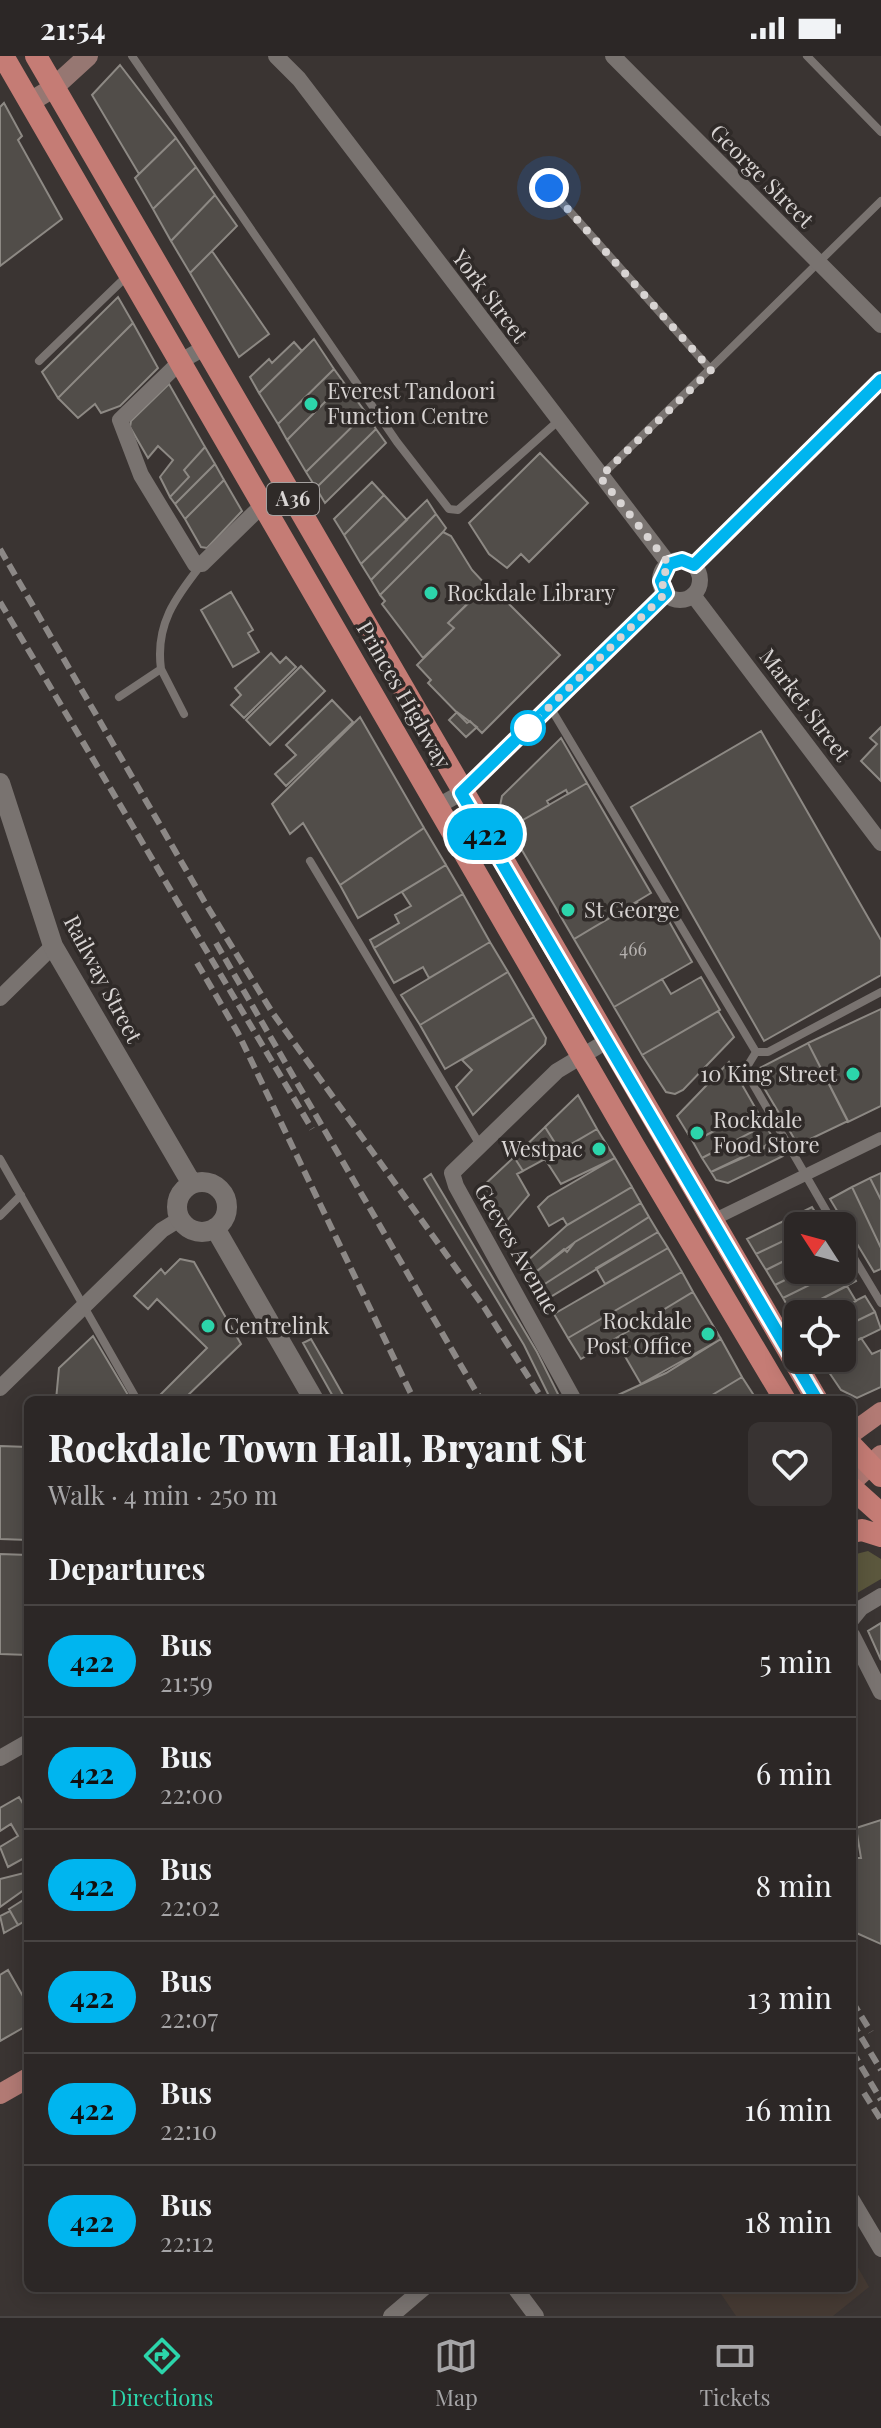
<!DOCTYPE html>
<meta charset="utf-8">
<style>
body{margin:0;font-family:"Playfair Display",serif;background:#383332;color:#f1f3f6;height:100vh;display:flex;flex-direction:column;font-size:30px;white-space:nowrap}
*{box-sizing:border-box;margin:0}
p{font-size:26px;color:#a6a5a7}
.icon{flex:none;width:44px;height:44px;fill:none;stroke:currentColor;stroke-width:2;stroke-linecap:round;stroke-linejoin:round}
.map{position:relative;flex:1;overflow:hidden}
.drawer{position:absolute;left:24px;top:1340px;width:832px;height:896px;display:flex;flex-direction:column;background:#2c2726;border-radius:12px;box-shadow:0 4px 20px #0003,0 0 0 2px #484443}
.drawer>*{flex:none}
.badge{padding:0 16px;border-radius:26px;font-size:28px;line-height:52px}
.needle{width:52px;rotate:306deg}
.buttons{position:absolute;left:784px;top:1156px;display:grid;gap:16px}
.buttons a{display:grid;place-items:center;width:72px;height:72px;border-radius:12px;background:#2c2726;box-shadow:0 4px 20px #0003,0 0 0 2px #484443;font-size:40px}
.you{position:absolute;width:40px;height:40px;margin:-20px;border:6px solid #fff;border-radius:50%;background:#1a73e8;box-shadow:0 0 0 12px #1a73e833}
.map>.badge{position:absolute;translate:-50% -50%;box-shadow:0 0 0 4px #fff}
h2{padding:0 24px;font-size:30px;line-height:72px}
.round{display:grid;place-items:center;flex:none;width:84px;height:84px;border-radius:12px;background:#383332}
.head{display:flex;align-items:center;justify-content:space-between;height:136px;padding:0 24px}
h1{font-size:38px;font-weight:800;line-height:60px}
ul{padding:0;list-style:none}
li{display:flex;align-items:center;gap:24px;height:112px;padding:0 24px;border-top:2px solid #484443}
li div{flex:1}
li b{display:block;font-size:30px}
li em{font-style:normal}
li .badge{min-width:88px;font-weight:700;text-align:center}
.status{display:flex;justify-content:space-between;align-items:center;height:56px;padding:0 40px;background:#2c2726;direction:ltr}
.status svg{height:22px;fill:currentColor}
.tabs{display:flex;justify-content:space-around;align-items:center;height:112px;border-top:2px solid #484443;background:#2c2726;font-size:22px;color:#a6a5a7}
.tabs a{display:grid;justify-items:center;gap:4px}
.tabs .active{color:#2cd5ab}
.map>svg:first-child{display:block}
.built{fill:#453a33}
.green{fill:#5b573d}
.building{fill:#514d49;stroke:#8d8984;stroke-width:2}
.lines{fill:none;stroke-linecap:round;stroke-linejoin:round}
.service{stroke:#797370;stroke-width:8}
.pedestrian{stroke:#797370;stroke-width:12}
.minor{stroke:#797370;stroke-width:16}
.tertiary{stroke:#797370;stroke-width:20}
.secondary{stroke:#967772;stroke-width:20}
.primary{stroke:#b27a74;stroke-width:20}
.trunk{stroke:#c57c75;stroke-width:22}
.rail{stroke:#8c8886;stroke-width:6;stroke-dasharray:12 6;stroke-linecap:butt}
.line-casing{stroke:#fff;stroke-width:18}
.line{stroke:#00b5ef;stroke-width:12}
.walk{stroke:#d8d4d3;stroke-width:8;stroke-dasharray:0 14.4}
.poi-dot{fill:#2cd5ab;stroke:#2f2a28;stroke-width:3}
.stop-dot{fill:#fff;stroke:#00b5ef;stroke-width:4}
.labels{text-anchor:middle;stroke-width:7;stroke-linejoin:round;paint-order:stroke}
.number-label{font-size:18px;fill:#b6b2b0}
.shield{fill:#2f2a28;stroke:#a5a1a0;stroke-width:2}
.shield-label{font-size:20px;font-weight:bold;fill:#d8d4d3}
.street-label{font-size:22px;fill:#d8d4d3;stroke:#2f2a28}
.poi-label{font-size:22px;fill:#d8d4d3;stroke:#2f2a28;text-anchor:start}
</style>
<div class="status"><b>21:54</b><svg viewBox="0 0 49 12"><path d="M0 12V9h3v3zM5 12V6h3v6zM10 12V3h3v9zM15 12V0h3v12zM26 1h20v11H26zM47 4h2v5h-2z"/></svg></div>
<div class="map">
<svg width="881" height="2260" viewBox="0 0 881 2260">
<rect width="100%" height="100%" fill="#3a3432"/>
<path class="built" d="M852,2201L869,2231L833,2260H736L717,2232H852Z"/>
<path class="green" d="M868,1495L881,1503V1523L852,1540V1499Z"/>
<path class="building" d="M120,9L176,82L139,118L92,39Z
M4,47L22,80L18,84L62,163L0,210V51Z
M176,82L196,111L153,153L135,122Z
M196,111L215,139L171,185L153,153Z
M215,139L237,170L190,217L171,185Z
M212,195L269,278L239,301L190,217Z
M118,241L133,267L58,342L42,316Z
M133,267L158,312L120,350L101,357L95,348L78,362L58,342Z
M314,283L334,313L278,368L259,337Z
M294,286L302,295L259,337L250,321L269,303L272,307Z
M334,313L344,327L287,384L278,368Z
M344,327L366,357L306,416L287,384Z
M169,328L205,391L184,414L189,421L170,441L160,421L173,404L158,390L148,402L130,371L131,365Z
M366,357L376,373L316,432L306,416Z
M376,373L386,387L325,447L316,432Z
M205,391L215,408L175,448L170,441L189,421L184,414Z
M540,397L588,447L529,506L521,498L507,512L489,498L469,467Z
M215,408L224,424L185,463L175,448Z
M224,424L242,455L207,492L201,491L185,463Z
M372,426L384,439L344,479L334,463Z
M384,439L407,464L361,508L344,479Z
M427,444L436,458L371,524L361,508Z
M436,458L446,472L443,476L380,539L371,524Z
M443,476L451,480L472,514L486,529L448,567L454,572L423,602L382,548L385,545L380,539Z
M485,531L501,547L504,543L560,599L482,677L470,665L467,667L428,627L431,624L417,609L454,572L448,567Z
M231,536L253,574L248,577L259,596L233,611L201,554Z
M271,597L280,607L286,601L296,611L244,662L231,649L241,639L235,632Z
M301,610L325,635L270,689L246,664Z
M332,644L353,666L286,730L275,718L296,699L286,689Z
M457,656L477,671L466,681L449,664Z
M360,661L424,772L340,829L303,767L290,778L272,748Z
M881,671V725L861,705L877,688L870,682Z
M761,675L881,884V919L764,985L631,751Z
M561,682L587,727L568,738L566,734L547,745L549,749L509,772L499,755L502,740Z
M587,727L651,837L574,883L509,772Z
M424,772L446,809L358,862L340,829Z
M446,809L463,838L374,892L370,884L399,867L395,859L411,850L402,836Z
M463,838L490,886L429,922L423,911L394,927L374,892Z
M637,846L645,860L661,851L692,906L614,951L574,883Z
M490,886L508,916L420,969L401,939Z
M508,916L534,961L445,1013L420,969Z
M701,921L720,954L642,999L614,951L662,923L671,938Z
M881,953V1050L848,1066L808,987Z
M718,955L734,981L683,1034L675,1038L666,1036L642,999Z
M534,961L546,982L545,988L473,1059L456,1031L472,1014L462,1004Z
M808,987L848,1065L798,1089L754,1015Z
M729,1006L756,1053L693,1086L677,1060Z
M578,1039L597,1073L560,1095L545,1071Z
M756,1053L765,1069L702,1102L693,1086Z
M765,1069L775,1085L711,1116L702,1102Z
M545,1071L560,1095L523,1115L514,1101Z
M597,1073L615,1102L561,1128L545,1103Z
M776,1087L783,1100L728,1127L716,1124L711,1116Z
M514,1101L523,1115L517,1118L529,1139L503,1169L481,1132Z
M615,1102L632,1131L567,1169L563,1162L549,1170L538,1151L548,1141Z
M881,1117V1144L870,1122Z
M431,1118L537,1296L561,1344H551L524,1289L424,1123Z
M870,1122L881,1144V1192L852,1131Z
M632,1131L641,1147L575,1186L532,1219L525,1207L566,1170Z
M852,1131L881,1192V1213L874,1216L830,1143Z
M641,1147L649,1161L540,1231L532,1219L564,1193L567,1196L575,1186Z
M812,1151L822,1167L798,1170V1178L756,1198L747,1183Z
M649,1161L658,1176L547,1243L540,1231Z
M658,1176L668,1192L605,1228L596,1212Z
M798,1178V1198L766,1214L756,1198Z
M668,1192L682,1216L568,1282L554,1258Z
M798,1198V1214H805L775,1229L766,1214Z
M180,1203L194,1206L241,1288L183,1344H155L207,1292L157,1243L148,1253L134,1240L161,1213L165,1218Z
M848,1210L856,1225L792,1258L783,1242Z
M805,1214H840L783,1242L775,1229Z
M682,1216L693,1236L581,1303L568,1282Z
M847,1230L856,1245L829,1258H798V1267L792,1258Z
M693,1236L721,1283L641,1328L615,1283Z
M865,1240L875,1256L842,1272V1258H829Z
M875,1256L881,1273L842,1292V1272Z
M93,1280L131,1344H56L59,1312Z
M861,1282L872,1298L881,1294V1331L857,1342L841,1334L820,1303L842,1302V1292Z
M311,1283L329,1314L346,1344H335L303,1287Z
M721,1283L742,1321L704,1344H607L666,1317Z
M742,1321L753,1338L743,1344H704Z
M0,1390L28,1391V1484L0,1483Z
M0,1498L28,1499V1599L0,1598Z
M881,1567V1604L868,1575Z
M19,1741L28,1756V1800L8,1811L0,1791L18,1780L11,1768L0,1775V1752Z
M881,1764V1888L852,1875V1864L857,1855L852,1848V1802H861L856,1772Z
M28,1816V1831L0,1851V1823Z
M28,1841V1863L18,1869L9,1853Z
M10,1855L18,1869L4,1877L0,1860Z
M8,1914L28,1949V1969L0,1985V1919Z"/>
<g class="lines">
<path class="service" d="M132,0L397,386L449,453L458,454L557,366
M807,0L881,76
M549,132L711,314
M39,305L128,219
M600,421L881,145
M161,613L184,658
M119,641L161,613C155,569 175,542 201,509
M550,651L756,996L745,1014L835,1170
M310,805L480,1089
M756,996H768L881,936
M0,1103L137,1344
M0,1160L21,1139
M842,1182L881,1247"/>
<path class="pedestrian" d="M711,1165L881,1082"/>
<path class="minor" d="M276,0L299,23L669,508
M613,0L881,269
M204,292L181,305L120,364L141,419L195,508H202L284,428
M660 524a20 20 0 1 1 40 0a20 20 0 1 1-40 0Z
M694,509L881,324
M693,539L881,787
M438,750L461,737L666,537
M0,942L53,890
M0,1332L162,1174L180,1163
M574,1344L456,1130L452,1117L557,1015L607,985
M852,1563L861,1552L881,1540
M852,1579L881,1636
M0,1702L28,1686
M852,2144L881,2193
M515,2232L536,2260
M391,2260L424,2232"/>
<path class="tertiary" d="M0,727L53,890L192,1128
M177 1151a25 25 0 1 1 50 0a25 25 0 1 1-50 0Z
M215,1172L314,1344"/>
<path class="secondary" d="M30,46L53,32L88,0"/>
<path class="primary" d="M852,1377L881,1356
M852,1426L881,1399
M0,2038L28,2022"/>
<path class="trunk" d="M3,0L634,1090L785,1344
M36,0L817,1344
M852,1390L881,1420
M852,1432L881,1458
M852,1476L862,1474L881,1480"/>
<path class="rail" d="M0,493L207,850L272,956L484,1251L543,1344
M0,546L312,1073
M216,887L481,1344
M197,907L238,977L414,1344
M852,1945L871,1976
M852,1966L881,2014
M852,1995L881,2044
M864,2037L881,2064"/>
</g>
<g class="lines">
<defs>
<path id="line" d="M817,1344L461,737L666,537L661,525L669,508L682,504L694,509L881,324"/>
</defs>
<use href="#line" class="line-casing"/>
<use href="#line" class="line"/>
<path class="walk" d="M528,672L666,537L661,525L669,508L600,421L711,314L549,132"/>
</g>
<g class="poi-dot">
<circle cx="311" cy="348" r="8"/>
<circle cx="431" cy="537" r="8"/>
<circle cx="568" cy="854" r="8"/>
<circle cx="853" cy="1018" r="8"/>
<circle cx="697" cy="1077" r="8"/>
<circle cx="599" cy="1093" r="8"/>
<circle cx="208" cy="1270" r="8"/>
<circle cx="708" cy="1278" r="8"/>
</g>
<circle class="stop-dot" cx="528" cy="672" r="16"/>
<g class="labels">
<g class="number-label">
<text x="633" y="900">466</text>
</g>
<rect class="shield" x="267" y="427" width="52" height="32" rx="6"/>
<g class="shield-label">
<text x="293" y="450">A36</text>
</g>
<g class="street-label">
<text transform="translate(762 120) rotate(45)" y="8">George Street</text>
<text transform="translate(490 240) rotate(53)" y="8">York Street</text>
<text transform="translate(404 639) rotate(60)" y="8">Princes Highway</text>
<text transform="translate(805 649) rotate(53)" y="8">Market Street</text>
<text transform="translate(103 923) rotate(62)" y="8">Railway Street</text>
<text transform="translate(517 1193) rotate(60)" y="8">Geeves Avenue</text>
</g>
<g class="poi-label">
<text x="327" y="343">Everest Tandoori<tspan x="327" dy="25">Function Centre</tspan></text>
<text x="447" y="545">Rockdale Library</text>
<text x="584" y="862">St George</text>
<text x="837" y="1026" text-anchor="end">10 King Street</text>
<text x="713" y="1072">Rockdale<tspan x="713" dy="25">Food Store</tspan></text>
<text x="583" y="1101" text-anchor="end">Westpac</text>
<text x="692" y="1273" text-anchor="end">Rockdale<tspan x="692" dy="25">Post Office</tspan></text>
<text x="224" y="1278">Centrelink</text>
</g>
</g>
</svg>
<div class="buttons">
<a><svg class="needle" viewBox="-14 -14 28 28"><path d="M0-13l5 13h-10z" fill="#e53935"/><path d="M0 13l5-13h-10z" fill="#a6a5a7"/></svg></a>
<a><svg class="icon" aria-label="locate" viewBox="0 0 24 24"><circle cx="12" cy="12" r="6"/><path d="M12 2v4M12 18v4M2 12h4M18 12h4"/></svg></a>
</div>
<div class="you" style="left:549px;top:132px"></div>
<b class="badge" style="left:485px;top:778px;background:#00b5ef;color:#111">422</b>
<section class="drawer">
<div class="head"><div><h1>Rockdale Town Hall, Bryant St</h1><p>Walk · 4 min · 250 m</p></div><a class="round"><svg class="icon" aria-label="heart" viewBox="0 0 24 24"><path d="M12 20l-8-8c-3-5 5-10 8-4 3-6 11-1 8 4z"/></svg></a></div>
<h2>Departures</h2>
<ul>
<li><span class="badge" style="background:#00b5ef;color:#111">422</span><div><b>Bus</b><p>21:59</p></div><em>5 min</em></li>
<li><span class="badge" style="background:#00b5ef;color:#111">422</span><div><b>Bus</b><p>22:00</p></div><em>6 min</em></li>
<li><span class="badge" style="background:#00b5ef;color:#111">422</span><div><b>Bus</b><p>22:02</p></div><em>8 min</em></li>
<li><span class="badge" style="background:#00b5ef;color:#111">422</span><div><b>Bus</b><p>22:07</p></div><em>13 min</em></li>
<li><span class="badge" style="background:#00b5ef;color:#111">422</span><div><b>Bus</b><p>22:10</p></div><em>16 min</em></li>
<li><span class="badge" style="background:#00b5ef;color:#111">422</span><div><b>Bus</b><p>22:12</p></div><em>18 min</em></li>
</ul>
</section>
</div>
<nav class="tabs">
<a class="active"><svg class="icon" aria-label="directions" viewBox="0 0 24 24"><path d="M12 3l9 9-9 9-9-9zM9 14v-3h6M13 9l2 2-2 2"/></svg>Directions</a>
<a><svg class="icon" aria-label="map" viewBox="0 0 24 24"><path d="M3 6l6-2 6 2 6-2v14l-6 2-6-2-6 2zM9 4v14M15 6v14"/></svg>Map</a>
<a><svg class="icon" aria-label="tickets" viewBox="0 0 24 24"><path d="M3 7h18v10H3zM15 7v10"/></svg>Tickets</a>
</nav>
